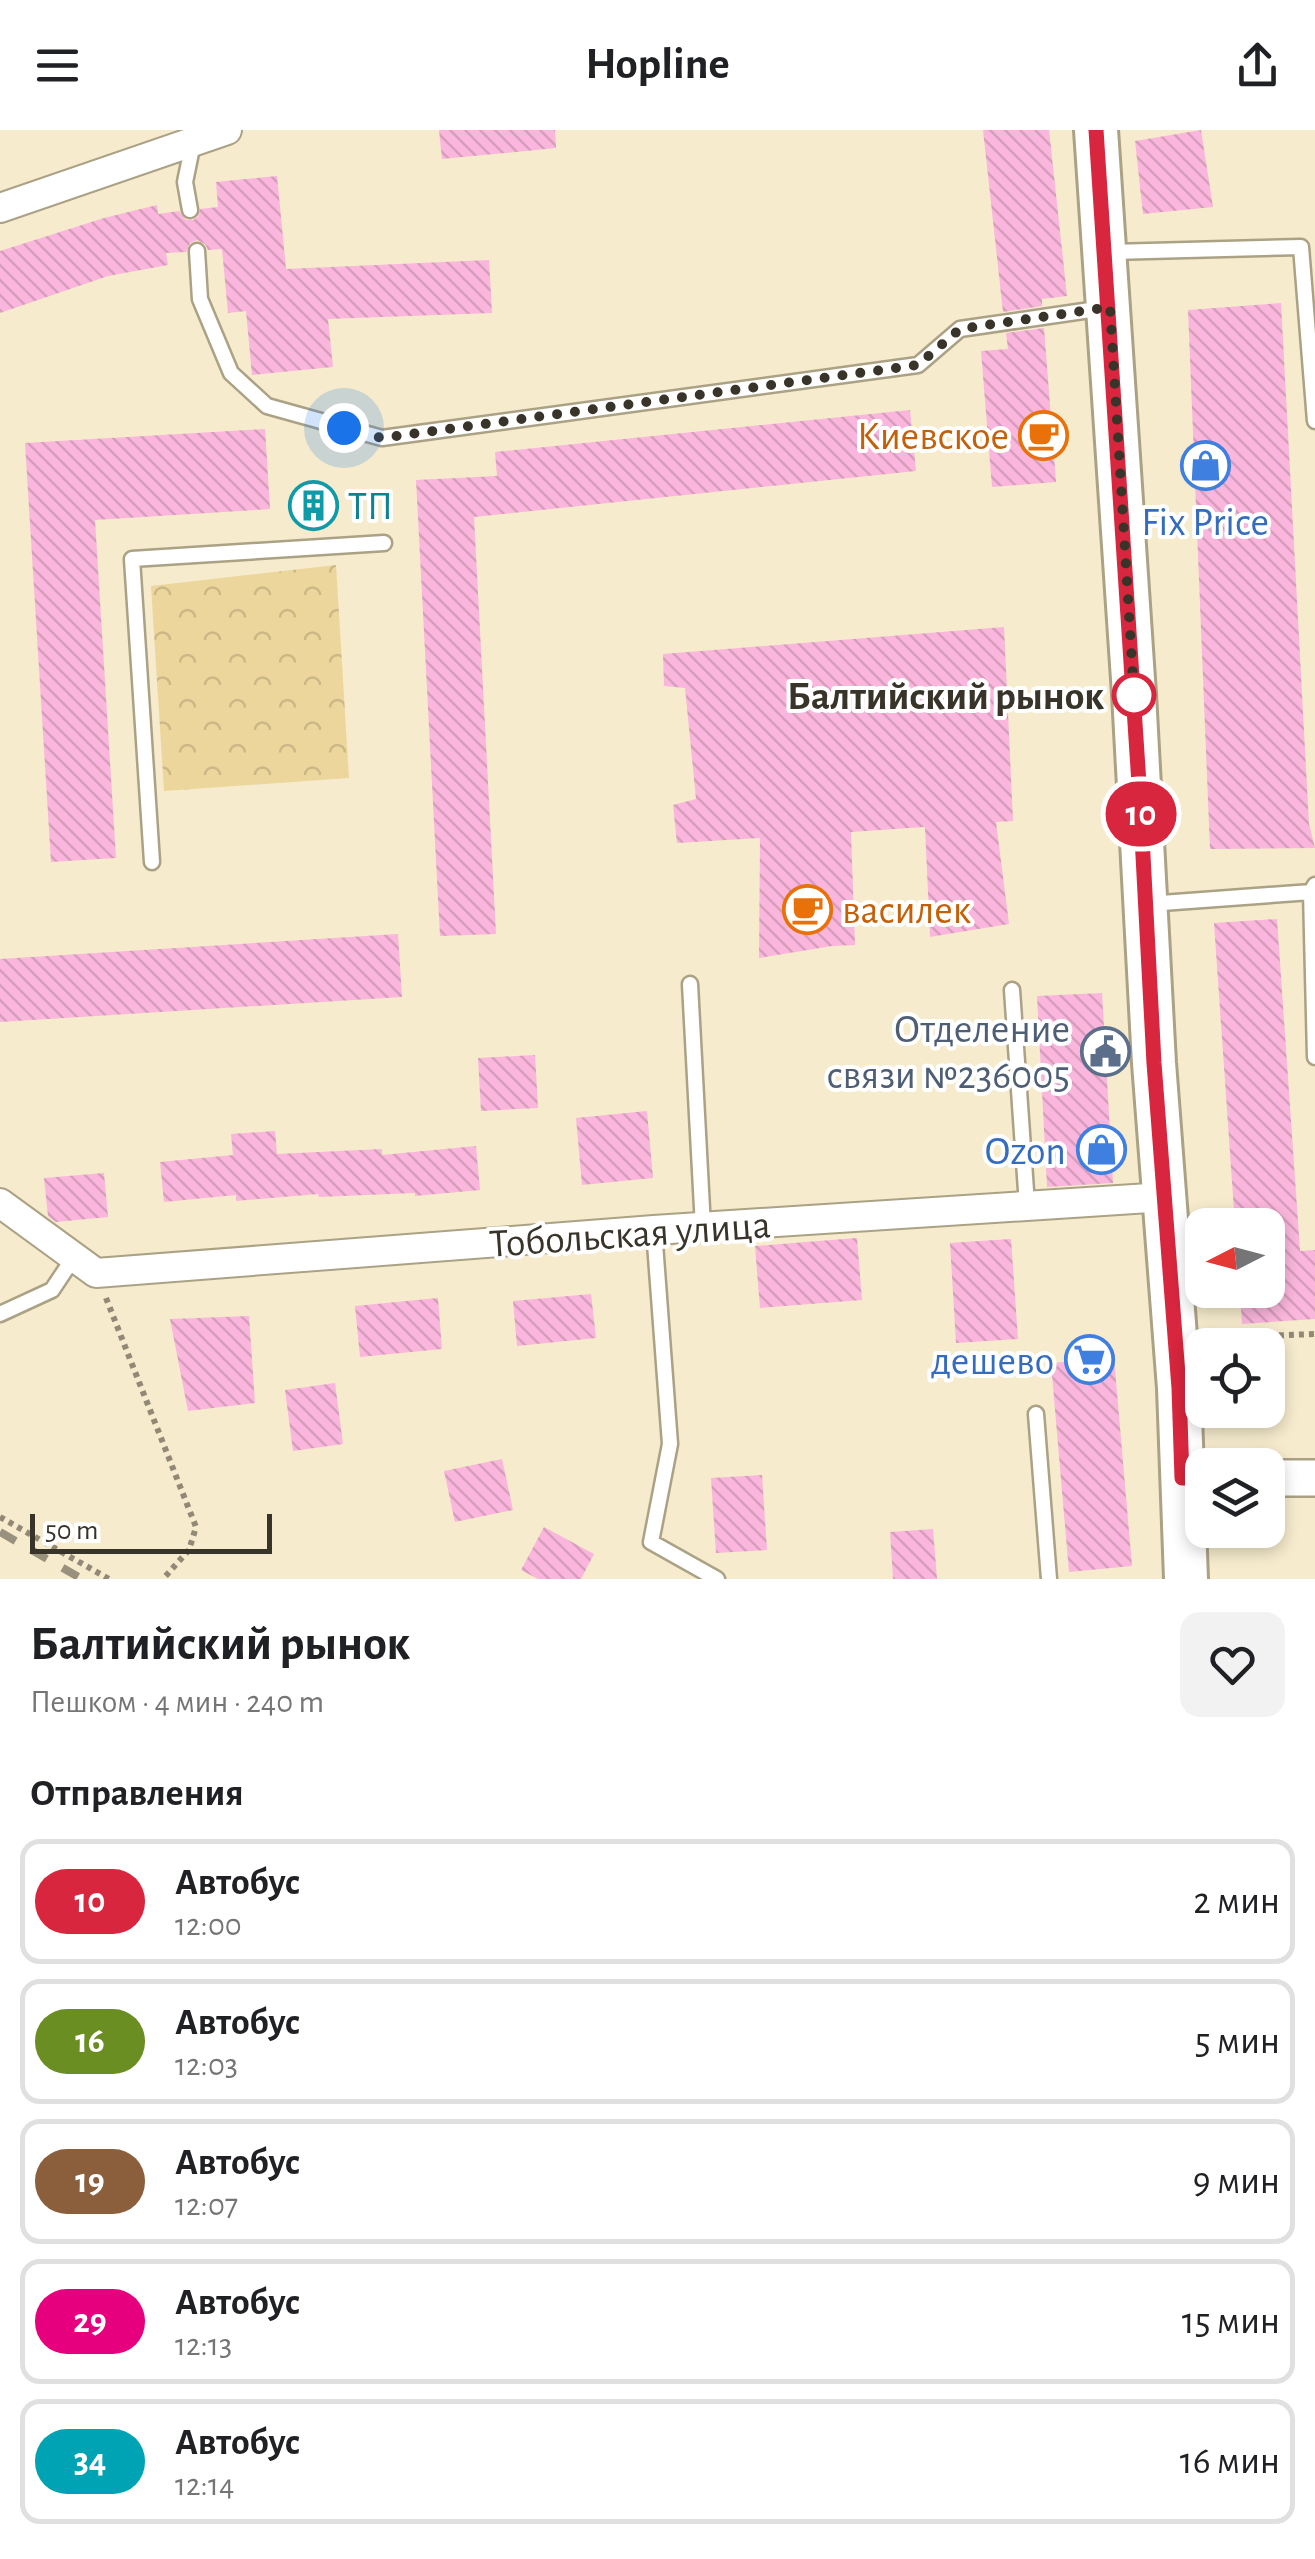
<!DOCTYPE html>
<html lang="ru">
<meta charset="utf-8">
<style>
body{margin:0;font-family:"Alegreya Sans",sans-serif;background:#f2f2f2;color:#202124;height:100vh;display:flex;flex-direction:column;font-size:38px;white-space:nowrap}
*{box-sizing:border-box;margin:0}
p{font-size:32px;color:#757577}
.icon{flex:none;width:55px;height:55px;fill:none;stroke:currentColor;stroke-width:2;stroke-linecap:round;stroke-linejoin:round}
.map{position:relative;height:1449px;overflow:hidden}
.sheet{display:flex;flex-direction:column;background:#fff;flex:1}
.sheet>*{flex:none}
.badge{padding:0 20px;border-radius:32px;font-size:35px;line-height:65px}
.needle{width:65px;rotate:264deg}
.tools{position:absolute;left:1185px;top:1078px;display:grid;gap:20px}
.tools a{display:grid;place-items:center;width:100px;height:100px;border-radius:20px;background:#fff;box-shadow:0 5px 15px #0003;font-size:50px}
.scale{position:absolute;left:30px;bottom:25px;width:242px;box-sizing:border-box;padding-left:10px;border:5px solid #393429;border-top:0;font-size:28px;line-height:35px;white-space:nowrap;color:#393429;-webkit-text-stroke:8px #fff;paint-order:stroke}
.you{position:absolute;width:50px;height:50px;margin:-25px;border:8px solid #fff;border-radius:50%;background:#1a73e8;box-shadow:0 0 0 15px #1a73e833}
.map>.badge{position:absolute;translate:-50% -50%;box-shadow:0 0 0 5px #fff}
h2{padding:0 30px;font-size:38px;line-height:90px}
.round{display:grid;place-items:center;flex:none;width:105px;height:105px;border-radius:20px;background:#f2f2f2}
.headline{display:flex;align-items:center;justify-content:space-between;height:170px;padding:0 30px}
h1{font-size:48px;font-weight:700;line-height:75px}
ul{padding:0;list-style:none}
li{display:flex;align-items:center;gap:30px;height:125px;margin:0 20px 15px;padding:0 10px;border:5px solid #e0e0e0;border-radius:20px}
li div{flex:1}
li b{display:block;font-size:38px}
li em{font-style:normal}
li .badge{min-width:110px;font-weight:700;text-align:center}
header{display:flex;justify-content:space-between;align-items:center;height:130px;padding:0 30px;background:#fff;font-size:45px;font-weight:700}
.map>svg:first-child{display:block}
.park{fill:url(#park-crowns)}
.building{fill:url(#building-back-hatch)}
.lines{fill:none;stroke-linecap:round;stroke-linejoin:round}
.service-casing{stroke:#aba185;stroke-width:19}
.minor-casing{stroke:#aba185;stroke-width:32}
.tertiary-casing{stroke:#aba185;stroke-width:40}
.primary-casing{stroke:#aba185;stroke-width:48}
.path{stroke:#918975;stroke-width:6;stroke-dasharray:5 5;stroke-linecap:butt}
.service{stroke:#fff;stroke-width:14}
.minor{stroke:#fff;stroke-width:28}
.tertiary{stroke:#fff;stroke-width:35}
.primary{stroke:#fff;stroke-width:42}
.rail{stroke:#99917d;stroke-width:8;stroke-dasharray:18 18;stroke-linecap:butt}
.line-casing{stroke:#fff;stroke-width:22}
.line{stroke:#d7263d;stroke-width:15}
.walk{stroke:#393429;stroke-width:10;stroke-dasharray:0 18}
.stop-dot{fill:#fff;stroke:#d7263d;stroke-width:5}
.labels{text-anchor:middle;stroke-width:8;stroke-linejoin:round;paint-order:stroke}
.food-label{font-size:40px;fill:#c56008;stroke:#fff;text-anchor:end}
.culture-label{font-size:40px;fill:#0d838f;stroke:#fff;text-anchor:start}
.shop-label{font-size:40px;fill:#366cbe;stroke:#fff;text-anchor:end}
.stop-label{font-size:40px;font-weight:bold;fill:#393429;stroke:#fff;text-anchor:end}
.service-label{font-size:40px;fill:#4e5e75;stroke:#fff;text-anchor:end}
.street-label{font-size:40px;fill:#393429;stroke:#fff}
</style>
<header><svg class="icon" aria-label="menu" viewBox="0 0 24 24"><path d="M4 6h16M4 12h16M4 18h16"/></svg>Hopline<svg class="icon" aria-label="share" viewBox="0 0 24 24"><path d="M12 15V3M7 8l5-5 5 5M5 13v7h14v-7"/></svg></header>
<div class="map">
<svg width="1315" height="1449" viewBox="0 0 1315 1449">
<defs>
<pattern id="park-crowns" width="20" height="18" patternUnits="userSpaceOnUse" patternTransform="scale(2.5)"><rect width="20" height="18" fill="#ecd69b"/><path d="M2 6a3 3 0 1 1 6 0M12 15a3 3 0 1 1 6 0" fill="none" stroke="#cbb886"/></pattern>
<pattern id="building-back-hatch" width="6" height="6" patternUnits="userSpaceOnUse" patternTransform="scale(2.5)"><rect width="6" height="6" fill="#fab6dc"/><path d="M-1 5l2 2M0 0l6 6M5-1l2 2" fill="none" stroke="#d79dbd"/></pattern>
</defs>
<rect width="100%" height="100%" fill="#f6ebcd"/>
<path class="park" d="M336,435L349,648L164,661L151,456Z"/>
<path class="building" d="M439,0H555L556,18L442,29Z
M983,0H1049L1067,166L1042,169V176L1003,182Z
M1201,0L1213,77L1143,84L1135,11Z
M277,46L286,139L489,130L492,183L328,189L333,237L252,245L246,181L228,183L222,119L208,120L205,114L197,110L190,113L186,122L166,123L168,135L108,146L0,183V121L104,88L157,75L158,84L179,81L186,90H193L198,87L200,79L218,77L216,52Z
M1281,173L1309,694L1315,718L1210,719L1188,180Z
M1044,198L1056,352L992,357L981,221L1008,219L1006,203Z
M910,280L916,341L474,387L496,804L440,806L416,350L497,346L495,322Z
M265,299L270,379L95,390L116,728L51,732L25,313Z
M328,356L330,392L298,394L297,358Z
M1004,497L1013,691L996,692L1009,794L930,807L925,697L851,702L855,815L832,816L759,828L760,708L677,713L673,675L696,669L685,558L664,556L663,524Z
M1277,789L1300,1121L1315,1120V1189L1242,1194L1240,1160H1268V1095H1235L1214,793Z
M398,804L402,867L0,892V829Z
M1102,863L1113,1053L1047,1057L1037,866Z
M535,925L538,978L481,981L478,928Z
M647,981L653,1048L582,1055L576,988Z
M275,1001L277,1024L382,1019V1025L476,1016L480,1060L415,1066V1063L319,1067L318,1064L236,1071V1065L164,1072L160,1032L233,1025L231,1004Z
M104,1043L108,1087L56,1092L48,1086L44,1048Z
M857,1108L862,1170L760,1178L755,1116Z
M1011,1109L1018,1209L956,1213L950,1113Z
M591,1164L596,1208L517,1216L513,1171Z
M438,1168L442,1219L360,1227L355,1176Z
M249,1186L255,1273L188,1281L170,1189Z
M1114,1228L1132,1436L1069,1442L1051,1233Z
M335,1253L343,1314L293,1321L285,1260Z
M502,1329L513,1380L455,1392L444,1341Z
M762,1345L767,1420L716,1423L711,1348Z
M544,1397L594,1424L581,1449H538L521,1440Z
M933,1399L937,1449H893L890,1402Z"/>
<g class="lines">
<defs>
<path id="service" d="M190,80L185,52L193,13
M197,121L200,169L231,243L267,276L382,308L918,235L960,199L1104,178
M1111,122L1301,117L1315,291
M152,732L132,429L384,413
M1311,762L1315,927
M1148,774L1311,762L1315,755
M690,854L703,1097
M1012,860L1027,1075
M654,1100L670,1314L651,1412L717,1449
M0,1184L52,1160L74,1127
M1036,1284L1049,1449"/>
<path id="minor" d="M0,78L227,0
M0,1073L96,1143L654,1100L1165,1067"/>
<path id="tertiary" d="M1268,1348H1315"/>
<path id="primary" d="M1096,0L1134,564L1154,933L1179,1258L1186,1449"/>
</defs>
<use href="#service" class="service-casing"/>
<use href="#minor" class="minor-casing"/>
<use href="#tertiary" class="tertiary-casing"/>
<use href="#primary" class="primary-casing"/>
<path class="path" d="M106,1168L196,1397L189,1420L163,1449
M1209,1208L1315,1204
M1216,1332H1244
M0,1387L109,1449"/>
<use href="#service" class="service"/>
<use href="#minor" class="minor"/>
<use href="#tertiary" class="tertiary"/>
<use href="#primary" class="primary"/>
<path class="rail" d="M0,1402L82,1449"/>
</g>
<g class="lines">
<defs>
<path id="line" d="M1096,0L1140,669L1154,933L1179,1258L1182,1348H1202"/>
</defs>
<use href="#line" class="line-casing"/>
<use href="#line" class="line"/>
<path class="walk" d="M344,298L382,308L918,235L960,199L1110,177L1134,565"/>
</g>
<defs>
<symbol id="cafe-ring" viewBox="-11 -11 22 22"><circle r="9.5" fill="#fff" stroke="#e8710a" stroke-width="1.5"/><path d="M-5.5-4.5H6V0H3Q3 3.5 0 3.5H-2.5Q-5.5 3.5-5.5 0ZM3-3.2v2h1.7v-2ZM-6 4.5H4V6H-6Z" fill="#e8710a"/></symbol>
<symbol id="shop-ring" viewBox="-11 -11 22 22"><circle r="9.5" fill="#fff" stroke="#3f7fe0" stroke-width="1.5"/><path d="M-5-2.5h2.3a2.7 3.5 0 0 1 5.4 0H5L5.5 6h-11ZM-1.5-2.5h3a1.5 2.3 0 0 0-3 0Z" fill="#3f7fe0"/></symbol>
<symbol id="building-ring" viewBox="-11 -11 22 22"><circle r="9.5" fill="#fff" stroke="#0f9aa8" stroke-width="1.5"/><path d="M-4-6H4V6H1V3H-1V6H-4ZM-2.5-4.3h1.7v1.8h-1.7ZM.8-4.3h1.7v1.8H.8ZM-2.5-1h1.7V.8h-1.7ZM.8-1h1.7V.8H.8Z" fill="#0f9aa8"/></symbol>
<symbol id="civic-ring" viewBox="-11 -11 22 22"><circle r="9.5" fill="#fff" stroke="#5c6f8a" stroke-width="1.5"/><path d="M-.6-6.5H3V-4.5H.6V-3L4-1V1h2V6H-6V1h2V-1L-.6-3ZM-1.2 2.5V6h2.4V2.5Z" fill="#5c6f8a"/></symbol>
<symbol id="supermarket-ring" viewBox="-11 -11 22 22"><circle r="9.5" fill="#fff" stroke="#3f7fe0" stroke-width="1.5"/><path d="M-6-5.5h2.5l.6 2H6L4.5 2H-2.5L-4.4-4H-6ZM-1.5 3.2a1.3 1.3 0 1 0 .1 0ZM3 3.2a1.3 1.3 0 1 0 .1 0Z" fill="#3f7fe0"/></symbol>
</defs>
<g fill-rule="evenodd">
<use href="#cafe-ring" x="1016" y="278" width="55" height="55"/>
<use href="#shop-ring" x="1178" y="308" width="55" height="55"/>
<use href="#building-ring" x="286" y="348" width="55" height="55"/>
<use href="#cafe-ring" x="780" y="752" width="55" height="55"/>
<use href="#civic-ring" x="1078" y="894" width="55" height="55"/>
<use href="#shop-ring" x="1074" y="992" width="55" height="55"/>
<use href="#supermarket-ring" x="1062" y="1202" width="55" height="55"/>
</g>
<circle class="stop-dot" cx="1134" cy="565" r="20"/>
<g class="labels">
<g class="food-label">
<text x="1009" y="319">Киевское</text>
<text x="842" y="793" text-anchor="start">василек</text>
</g>
<g class="culture-label">
<text x="348" y="389">ТП</text>
</g>
<g class="shop-label">
<text x="1205" y="405" text-anchor="middle">Fix Price</text>
<text x="1066" y="1034">Ozon</text>
<text x="1054" y="1244">дешево</text>
</g>
<g class="stop-label">
<text x="1104" y="579">Балтийский рынок</text>
</g>
<g class="service-label">
<text x="1070" y="912">Отделение<tspan x="1070" dy="46">связи №236005</tspan></text>
</g>
<g class="street-label">
<text transform="translate(630 1103) rotate(-4)" y="14">Тобольская улица</text>
</g>
</g>
</svg>
<div class="tools">
<a><svg class="needle" viewBox="-14 -14 28 28"><path d="M0-13l5 13h-10z" fill="#e53935"/><path d="M0 13l5-13h-10z" fill="#757577"/></svg></a>
<a><svg class="icon" aria-label="locate" viewBox="0 0 24 24"><circle cx="12" cy="12" r="6"/><path d="M12 2v4M12 18v4M2 12h4M18 12h4"/></svg></a>
<a><svg class="icon" aria-label="layers" viewBox="0 0 24 24"><path d="M12 4l9 5-9 5-9-5zM3 14l9 5 9-5"/></svg></a>
</div>
<div class="scale">50 m</div>
<div class="you" style="left:344px;top:298px"></div>
<b class="badge" style="left:1141px;top:684px;background:#d7263d;color:#fff">10</b>
</div>
<section class="sheet">
<div class="headline"><div><h1>Балтийский рынок</h1><p>Пешком · 4 мин · 240 m</p></div><a class="round"><svg class="icon" aria-label="heart" viewBox="0 0 24 24"><path d="M12 20l-8-8c-3-5 5-10 8-4 3-6 11-1 8 4z"/></svg></a></div>
<h2>Отправления</h2>
<ul>
<li><span class="badge" style="background:#d7263d;color:#fff">10</span><div><b>Автобус</b><p>12:00</p></div><em>2 мин</em></li>
<li><span class="badge" style="background:#6b8e23;color:#fff">16</span><div><b>Автобус</b><p>12:03</p></div><em>5 мин</em></li>
<li><span class="badge" style="background:#8b5e3c;color:#fff">19</span><div><b>Автобус</b><p>12:07</p></div><em>9 мин</em></li>
<li><span class="badge" style="background:#e6007e;color:#fff">29</span><div><b>Автобус</b><p>12:13</p></div><em>15 мин</em></li>
<li><span class="badge" style="background:#00a3b4;color:#fff">34</span><div><b>Автобус</b><p>12:14</p></div><em>16 мин</em></li>
</ul>
</section>
